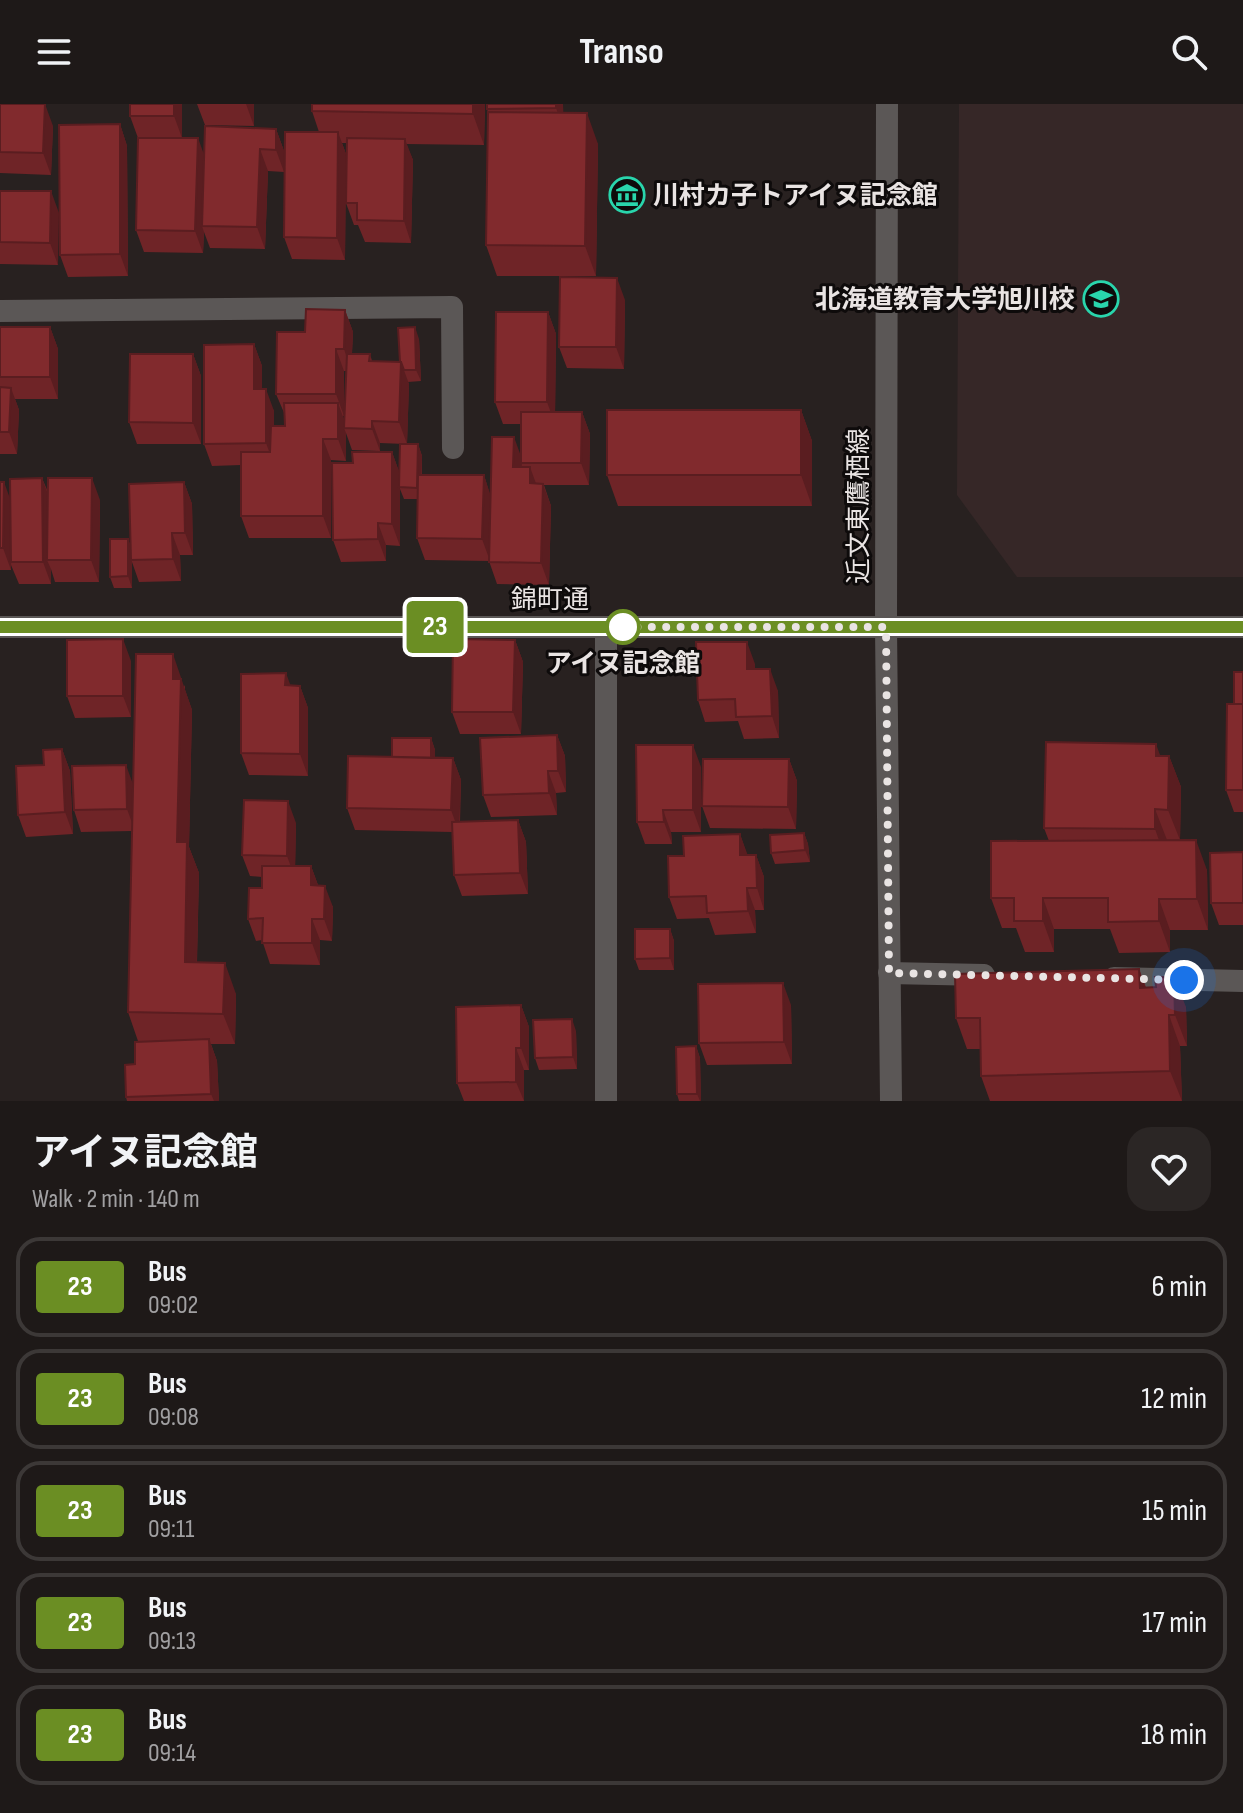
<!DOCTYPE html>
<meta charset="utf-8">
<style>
body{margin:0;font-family:"Sofia Sans Condensed","Noto Sans JP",sans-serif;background:#2b2625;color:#f1f3f6;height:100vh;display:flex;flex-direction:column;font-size:30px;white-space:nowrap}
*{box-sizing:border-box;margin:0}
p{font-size:26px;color:#a1a0a2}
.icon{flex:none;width:44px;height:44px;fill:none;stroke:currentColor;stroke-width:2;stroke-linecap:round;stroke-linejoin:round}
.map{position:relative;height:997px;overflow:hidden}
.details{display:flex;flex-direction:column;background:#1e1918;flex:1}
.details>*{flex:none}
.badge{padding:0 16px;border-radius:6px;font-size:28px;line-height:52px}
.you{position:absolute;width:40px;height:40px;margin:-20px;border:6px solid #fff;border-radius:50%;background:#1a73e8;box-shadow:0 0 0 12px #1a73e833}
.map>.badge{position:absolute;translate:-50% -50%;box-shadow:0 0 0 4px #fff}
.round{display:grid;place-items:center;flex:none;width:84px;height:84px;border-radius:24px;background:#2b2625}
.overview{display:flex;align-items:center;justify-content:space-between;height:136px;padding:0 32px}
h1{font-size:38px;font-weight:700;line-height:60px}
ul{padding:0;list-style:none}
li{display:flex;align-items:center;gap:24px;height:100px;margin:0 16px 12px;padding:0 16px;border:4px solid #3c3837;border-radius:24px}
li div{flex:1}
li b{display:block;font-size:30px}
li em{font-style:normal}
li .badge{min-width:88px;font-weight:700;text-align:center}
header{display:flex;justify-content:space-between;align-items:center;height:104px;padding:0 32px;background:#1e1918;font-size:36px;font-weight:700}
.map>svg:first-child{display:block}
.built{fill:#362727}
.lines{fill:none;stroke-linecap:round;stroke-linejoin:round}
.minor{stroke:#5b5756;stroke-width:22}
.tertiary{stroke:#5b5756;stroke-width:22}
.wall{fill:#6f2427;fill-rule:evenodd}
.shaded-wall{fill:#5a1d20}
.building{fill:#812a2d;stroke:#5a1d20;stroke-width:2}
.line-casing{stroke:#fff;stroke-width:18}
.line{stroke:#6b8e23;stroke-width:12}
.walk{stroke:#e9e4e3;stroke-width:8;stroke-dasharray:0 14.4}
.stop-dot{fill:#fff;stroke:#6b8e23;stroke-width:4}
.labels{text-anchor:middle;stroke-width:6;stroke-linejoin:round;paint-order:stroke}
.poi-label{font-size:26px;font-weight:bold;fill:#e9e4e3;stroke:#0e0b0b;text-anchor:start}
.street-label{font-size:26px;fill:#e9e4e3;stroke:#0e0b0b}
.stop-label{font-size:26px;font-weight:bold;fill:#e9e4e3;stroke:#0e0b0b}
</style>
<header><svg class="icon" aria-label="menu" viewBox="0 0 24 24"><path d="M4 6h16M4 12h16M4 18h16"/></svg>Transo<svg class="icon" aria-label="search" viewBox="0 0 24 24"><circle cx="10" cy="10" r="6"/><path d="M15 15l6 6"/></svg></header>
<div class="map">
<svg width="1243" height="997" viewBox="0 0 1243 997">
<rect width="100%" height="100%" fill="#282120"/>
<path class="built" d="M959,0H1243V473H1017L957,391Z"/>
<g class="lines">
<path class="minor" d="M0,207L452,203L453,344
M606,523V997
M889,869L984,871
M1114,874L1243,877"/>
<path class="tertiary" d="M887,0L886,523L891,997
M0,523H1243"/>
</g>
<path class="wall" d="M0,0L53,22L51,71L0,69Z
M182,0V34L204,51L276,25L284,47V68L268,67L265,145L210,144L204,128L203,149L144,148L136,126L138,34L130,12Z
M197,0H254V22L205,21Z
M312,0H485L484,41L406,40L413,56L411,139L365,138L358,121H354L346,99L347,39H342L346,50L345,156L292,155L284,133L319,28L312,7Z
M563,0V9L598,40L596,172H497L486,141L488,8L487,5Z
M120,20L127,42L128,172L68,173L60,151Z
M0,87H51L58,161L0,160Z
M625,196L624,265L567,264L559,243Z
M345,206L353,228L352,250H370L372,257L400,258L419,235L421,277L408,278L409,280L407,340H418L422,352V371H484L490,391L521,353V320H503L495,298L548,208L556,230L555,308H582L590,330L589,381H544L551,402L549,481L497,480L489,457L425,456L417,434L418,395H404L400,385V442L386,441V457L341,458L333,436L353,359L392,348L399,368L405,340L380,339V347L352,346L346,329V357L331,356V434H249L241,412V361L212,362L204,340L254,240L262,262V285L274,307V322H285V311L276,290L305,228ZM344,267H346L344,317L343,312H344Z
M0,223H50L58,245V295H15L19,306L17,350H0Z
M193,250L201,272V340H137L129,318Z
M801,306L812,337V402H618L607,371Z
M42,374L48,388L100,396L99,478H55L51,465V480H19L11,461V466H0V378L10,396Z
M184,378L192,400L193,451H180L181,477L139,478L132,458V484H114L110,473L128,435L131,443Z
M515,536L523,558L521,630H460L452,608Z
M131,557V613L75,614L67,592Z
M755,560V565L778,587L779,634L744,635L738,617L705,618L698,596Z
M1243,568V708H1234L1226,686L1234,600Z
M185,581V586L192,606L189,743L199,769L197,859L236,890L235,940H211L217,957L219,997H127L126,993L135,960L138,937L128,908L132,727L81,728L74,706L133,680Z
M300,582L308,604V672L249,671L241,649Z
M557,631L565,652L566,688L556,689L557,711L491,713L483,691Z
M431,634L435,646V654H453L461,676L460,718L518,716L526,738L528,790L462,792L454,771L452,728L355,726L347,704L392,653Z
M62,645L70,667L73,730L26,733L18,711L44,661Z
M1161,652H1169L1181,683L1180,736L1207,766L1208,826H1170V848L1119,849L1110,825H1054V848H1025L1016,824H1002L991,794L1049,737L1044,724Z
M789,655L797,677L796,725L710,724L702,702Z
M701,663V728H671L672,740H645L637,718Z
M296,719L295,762H311L318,781L333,803L332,837L320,836V861L270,860L262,836L256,837L248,815L262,784V773L250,772L242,751Z
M804,729L808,740L810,758L775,760L771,749Z
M740,730L747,751H756L764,773V806H755L756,829L715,831L709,814L677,815L669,793L684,752Z
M1243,748V821H1219L1211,799Z
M670,825L674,837V866H639L635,855Z
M1139,865L1146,883L1186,903L1187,942H1180L1182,997H990L981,972L980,945H967L956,914Z
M521,901L529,923V966H524V997H464L457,979Z
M791,901L792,960L707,961L699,939Z
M576,927L577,965L539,966L535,954Z
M696,942L700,954L701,997H679L677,990Z"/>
<path class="shaded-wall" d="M45,0L53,22L51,71L43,49Z
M174,0H182V34L174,12Z
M246,0H254V22Z
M473,0H485L484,41L473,10Z
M556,0H563L564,26L556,4Z
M587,9L598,40L596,172L585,142Z
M120,20L127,42L128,172L120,150Z
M276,25L284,47V68L276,46Z
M338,28L346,50L345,156L337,134Z
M198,34L206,56L202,122L204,128L203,149L195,127Z
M405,35L413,56L411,139L404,117Z
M260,45L268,67L265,145L257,123Z
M51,87L59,109L58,161L50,139Z
M617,174L625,196L624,265L616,243Z
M345,206L353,228L351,267L344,245Z
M548,208L556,230L555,320L547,298Z
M50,223L58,245V295L50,273Z
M415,223L419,235L421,277L416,266Z
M254,240L262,262V307L254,285Z
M336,245L344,267V312L336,290Z
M193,250L201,272V340L193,319Z
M401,258L409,280L407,340L399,318Z
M11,284L19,306L17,350L9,328Z
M266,285L274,307V361L266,339Z
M338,299L346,321L344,324L346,329V357L338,335Z
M801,306L812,337V402L801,371Z
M582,308L590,330L589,381L581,359Z
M372,317L380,339V347L372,325Z
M514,333L522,355L521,385L513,363Z
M323,335L331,356V434L323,412Z
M418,340L422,352L421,395L417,384Z
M392,348L400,370V442L392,420Z
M530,363L538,385L530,379Z
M484,371L491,393L490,457L482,435Z
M42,374L50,396L47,456L51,465V480L43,458Z
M92,374L100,396L99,478L91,456Z
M4,378L12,400L11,466L3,444Z
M184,378L192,400L193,451L185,429Z
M543,380L551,402L549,481L541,459Z
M378,419L386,441V457L378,435Z
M172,429L180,451L181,477L173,455Z
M128,435L132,446V484L128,472Z
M123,535L131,557V613L123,592Z
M515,536L523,558L521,630L513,608Z
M747,538L755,560V587L747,565Z
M173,550L192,606L189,743L199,769L196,889L185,858L177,738Z
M770,565L778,587L779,634L772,612Z
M286,569L294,591L285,581Z
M300,582L308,604V672L300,650Z
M557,631L565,652L566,688L558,667Z
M431,634L435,646V665L431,654Z
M1156,640L1167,670L1156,652Z
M693,641L701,663V728L693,706Z
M62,645L70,667L73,730L65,708Z
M1169,652L1181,683L1180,736L1168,706Z
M453,654L461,676L459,728L451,706Z
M789,655L797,677L796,725L788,703Z
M126,661L134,683L135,727L127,705Z
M548,667L556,689L557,711L549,689Z
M288,697L296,719L295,774L287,752Z
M1155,705L1167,736L1166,756L1155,725Z
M663,706L671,728L672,740L664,718Z
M518,716L526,738L528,790L520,769Z
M804,729L808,740L810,758L805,746Z
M740,730L748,752L740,751Z
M1196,736L1207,766L1208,826L1197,795Z
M756,751L764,773V806L757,784Z
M311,762L319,784L311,781Z
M325,782L333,803L332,837L324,815Z
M747,784L755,806L756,829L748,807Z
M1043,794L1054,825V848L1043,817Z
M1159,795L1170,826V848L1159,817Z
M312,815L320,836V861L312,839Z
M670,825L674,837V866L670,854Z
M225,859L236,890L235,940L223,910Z
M1139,865L1150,896L1140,884Z
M1174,873L1186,903L1187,942L1175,911Z
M783,879L791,901L792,960L784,938Z
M521,901L529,923V966L521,944Z
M1169,911L1180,942L1182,997L1170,967Z
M572,915L576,927L577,965L573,953Z
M209,935L217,957L219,997H214L211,990Z
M696,942L700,954L701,997H700L697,990Z
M516,944L524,966V997L516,978Z"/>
<path class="building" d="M0,0H45L43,49L0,48Z
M130,0H174V12H130Z
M312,0H473V10L312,7Z
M487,0H556V4L487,5Z
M488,8L587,9L585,142L486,141Z
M120,20V150L60,151L59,21Z
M205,22L276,25V46L260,45L257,123L202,122Z
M285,28H338L337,134L284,133Z
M138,34H198L195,127L136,126Z
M347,34L405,35L404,117L357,116V99H346Z
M0,87H51L50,139L0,138Z
M560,173L617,174L616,243H559Z
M306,205L345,206L344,245H336V290H276L277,228H305Z
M496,208H548L547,298H495Z
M0,223H50V273H0Z
M415,223L416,266H404L401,258H400L398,224Z
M254,240V285H266V339L204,340V241Z
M130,250H193V319L129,318Z
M347,250H370L369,257L401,258L399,318L372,317V325L344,324Z
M0,283L11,284L9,328H0Z
M284,299H338V335H323V412H241V348H270L271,322H285Z
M607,306H801V371H607Z
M521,308H582L581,359H521Z
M492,333H514L513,363H530V379L543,380L541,459L489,458Z
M400,340H418L417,384L399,383Z
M352,348H392V420L378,419V435L333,436L332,359H353Z
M418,371H484L482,435L417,434Z
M42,374L43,458H11L10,375Z
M48,374H92L91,456H47Z
M0,378H4L3,444H0Z
M184,378L185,429H172L173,455L131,456L129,380Z
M110,435H128V472L110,473Z
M123,535V592H67V536Z
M453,535L515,536L513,608H452Z
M696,538H747V565H770L772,612L736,613L735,595L698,596Z
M136,550H173V575H181L177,738H187L185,858L225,859L223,910L128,908Z
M1234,568H1243V600H1234Z
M286,569L285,581L300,582V650L241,649V570Z
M1227,600H1243V686H1226Z
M557,631L558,667H548L549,689L483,691L480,634Z
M392,634H431V654L392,653Z
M1046,638L1156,640V652H1169L1168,706L1155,705V725L1044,724Z
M636,641H693V706H663L664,718H637Z
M62,645L65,708L18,711L16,662L44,661L43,646Z
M348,652L453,654L451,706L347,704Z
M703,655H789L788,703L702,702Z
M126,661L127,705L74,706L72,662Z
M244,696L288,697L287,752L242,751Z
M518,716L520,769L454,771L452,718Z
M804,729L805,746L771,749L770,731Z
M740,730V751H756L757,784H747L748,807L707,809L706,792L669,793L668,752H684L683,732Z
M1196,736L1197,795H1159V817L1108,818V794H1043V817H1014V794H991V737Z
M1243,748V799H1211L1210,749Z
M262,762H311V781L325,782L324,815H312V839H262L263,814L248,815L249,784H262Z
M635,825H670V854L635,855Z
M1139,865L1140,884L1156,883L1155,873H1174L1175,911H1169L1170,967L981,972L980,914H956L955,870Z
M783,879L784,938L699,939L698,880Z
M521,901V944H516V978L457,979L456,903Z
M572,915L573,953L535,954L533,916Z
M209,935L211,990L126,993L125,961L135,960V938Z
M696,942L697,990H677L676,943Z"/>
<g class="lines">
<defs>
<path id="line" d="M0,523H1243"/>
</defs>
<use href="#line" class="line-casing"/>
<use href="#line" class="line"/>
<path class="walk" d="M623,523H886L889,869L1184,876"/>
</g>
<defs>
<symbol id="museum-ring" viewBox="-11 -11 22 22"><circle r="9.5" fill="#0e0b0b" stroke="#29d5ac" stroke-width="1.5"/><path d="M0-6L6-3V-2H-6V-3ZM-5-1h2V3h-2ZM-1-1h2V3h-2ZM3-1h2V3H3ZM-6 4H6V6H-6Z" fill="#29d5ac"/></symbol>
<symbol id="university-ring" viewBox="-11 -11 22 22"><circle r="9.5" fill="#0e0b0b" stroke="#29d5ac" stroke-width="1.5"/><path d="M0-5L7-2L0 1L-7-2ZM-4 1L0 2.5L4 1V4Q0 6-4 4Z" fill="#29d5ac"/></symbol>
</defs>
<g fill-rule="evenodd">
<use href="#museum-ring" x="607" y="71" width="40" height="40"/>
<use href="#university-ring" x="1081" y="175" width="40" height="40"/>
</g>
<circle class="stop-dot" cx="623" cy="523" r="16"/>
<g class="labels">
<g class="poi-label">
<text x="653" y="100">川村カ子トアイヌ記念館</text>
<text x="1075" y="204" text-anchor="end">北海道教育大学旭川校</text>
</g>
<g class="street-label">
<text transform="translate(858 402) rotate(-90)" y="9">近文東鷹栖線</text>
<text x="550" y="504">錦町通</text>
</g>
<g class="stop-label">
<text x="623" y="568">アイヌ記念館</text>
</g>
</g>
</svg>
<div class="you" style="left:1184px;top:876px"></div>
<b class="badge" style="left:435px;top:523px;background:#6b8e23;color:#fff">23</b>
</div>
<section class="details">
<div class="overview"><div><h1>アイヌ記念館</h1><p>Walk · 2 min · 140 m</p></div><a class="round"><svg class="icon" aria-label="heart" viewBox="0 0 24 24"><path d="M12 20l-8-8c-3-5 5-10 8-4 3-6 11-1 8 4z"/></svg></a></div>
<ul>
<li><span class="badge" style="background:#6b8e23;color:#fff">23</span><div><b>Bus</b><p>09:02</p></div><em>6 min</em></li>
<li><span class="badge" style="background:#6b8e23;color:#fff">23</span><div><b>Bus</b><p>09:08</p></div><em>12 min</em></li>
<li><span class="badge" style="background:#6b8e23;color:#fff">23</span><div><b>Bus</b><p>09:11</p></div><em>15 min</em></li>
<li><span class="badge" style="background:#6b8e23;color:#fff">23</span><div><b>Bus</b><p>09:13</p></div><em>17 min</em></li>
<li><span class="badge" style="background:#6b8e23;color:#fff">23</span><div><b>Bus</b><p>09:14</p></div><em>18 min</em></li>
</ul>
</section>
